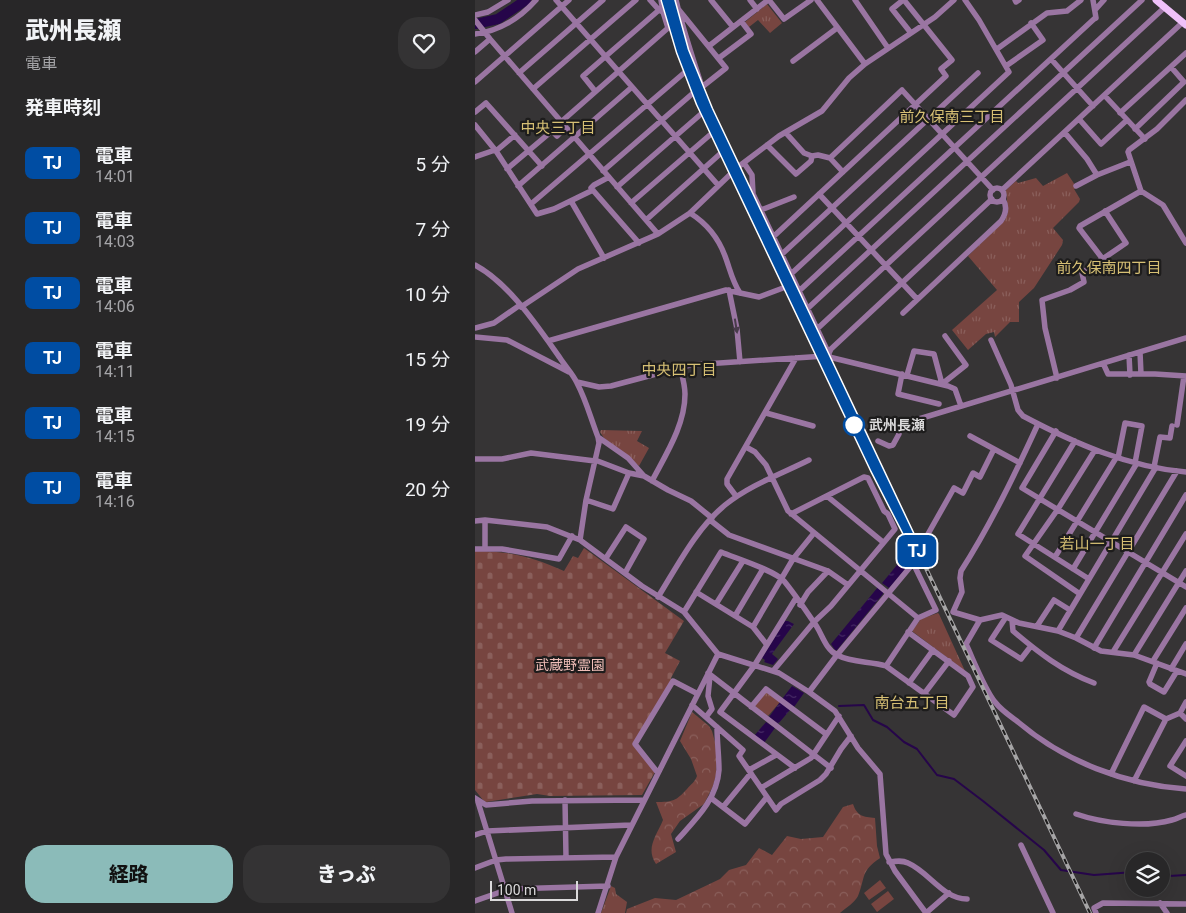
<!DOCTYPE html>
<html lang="ja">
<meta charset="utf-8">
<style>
body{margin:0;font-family:Roboto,"Noto Sans JP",sans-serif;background:#343334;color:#f1f3f6;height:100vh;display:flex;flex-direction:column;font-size:19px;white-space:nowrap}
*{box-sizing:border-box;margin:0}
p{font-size:16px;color:#a5a5a8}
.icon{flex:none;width:28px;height:28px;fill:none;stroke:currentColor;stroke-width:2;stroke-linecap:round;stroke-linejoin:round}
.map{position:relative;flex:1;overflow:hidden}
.side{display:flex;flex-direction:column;background:#282728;width:475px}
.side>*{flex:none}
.badge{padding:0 10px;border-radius:8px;font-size:18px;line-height:32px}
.buttons{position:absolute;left:650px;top:852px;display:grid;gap:10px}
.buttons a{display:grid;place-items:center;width:45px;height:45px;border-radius:50%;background:#282728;box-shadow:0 5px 20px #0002,0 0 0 1px #444445;font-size:25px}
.scale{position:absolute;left:15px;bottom:12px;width:88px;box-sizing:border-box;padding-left:5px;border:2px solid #dbdadb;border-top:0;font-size:14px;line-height:18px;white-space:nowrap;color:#dbdadb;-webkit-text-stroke:4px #1d1c1c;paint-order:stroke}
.map>.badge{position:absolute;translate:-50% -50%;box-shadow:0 0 0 2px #fff}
h2{padding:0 25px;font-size:19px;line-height:45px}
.round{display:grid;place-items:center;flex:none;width:52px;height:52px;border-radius:20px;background:#343334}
.overview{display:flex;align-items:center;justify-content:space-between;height:85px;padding:0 25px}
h1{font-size:24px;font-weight:800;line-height:38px}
.action{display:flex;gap:10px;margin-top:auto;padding:10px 25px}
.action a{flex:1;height:58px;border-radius:20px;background:#8bbbb9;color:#111;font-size:20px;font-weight:800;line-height:58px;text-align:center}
.action a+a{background:#343334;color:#f1f3f6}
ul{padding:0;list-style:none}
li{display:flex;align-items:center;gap:15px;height:65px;padding:0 25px}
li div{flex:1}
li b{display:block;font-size:19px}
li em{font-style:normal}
li .badge{min-width:55px;font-weight:700;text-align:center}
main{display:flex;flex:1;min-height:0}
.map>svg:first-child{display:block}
.grass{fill:url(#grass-tufts)}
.forest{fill:url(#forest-crowns)}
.cemetery{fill:url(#cemetery-stones)}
.pitch{fill:#774540}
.water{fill:url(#water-ripples)}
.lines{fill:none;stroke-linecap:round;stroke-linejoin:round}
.stream{stroke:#26054a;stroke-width:2}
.river{stroke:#26054a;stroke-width:10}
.minor{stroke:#9a75a2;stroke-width:5.5}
.major{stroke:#efc1f9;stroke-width:7}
.rail-casing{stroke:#a6a5a6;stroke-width:4}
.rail{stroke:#1d1c1c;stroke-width:2;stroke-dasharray:5.5;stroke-linecap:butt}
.oneway{fill:#493b4b}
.line-casing{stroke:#fff;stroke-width:11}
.line{stroke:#004da3;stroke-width:8}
.stop-dot{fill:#fff;stroke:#004da3;stroke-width:2.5}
.labels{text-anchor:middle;stroke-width:4.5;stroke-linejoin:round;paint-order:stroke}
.stop-label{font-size:14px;font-weight:bold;fill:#dbdadb;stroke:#1d1c1c;text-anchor:start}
.park-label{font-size:14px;fill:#f0beb8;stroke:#1d1c1c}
.neighbourhood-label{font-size:15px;fill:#d7c074;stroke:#1d1c1c}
</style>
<main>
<section class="side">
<div class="overview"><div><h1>武州長瀬</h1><p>電車</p></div><a class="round"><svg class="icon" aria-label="heart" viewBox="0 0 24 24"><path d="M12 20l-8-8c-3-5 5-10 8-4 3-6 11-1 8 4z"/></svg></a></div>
<h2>発車時刻</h2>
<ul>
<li><span class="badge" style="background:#004da3;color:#fff">TJ</span><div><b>電車</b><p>14:01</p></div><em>5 分</em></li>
<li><span class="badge" style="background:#004da3;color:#fff">TJ</span><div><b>電車</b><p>14:03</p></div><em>7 分</em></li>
<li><span class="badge" style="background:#004da3;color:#fff">TJ</span><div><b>電車</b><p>14:06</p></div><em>10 分</em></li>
<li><span class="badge" style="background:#004da3;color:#fff">TJ</span><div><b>電車</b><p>14:11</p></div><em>15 分</em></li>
<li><span class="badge" style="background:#004da3;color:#fff">TJ</span><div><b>電車</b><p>14:15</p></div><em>19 分</em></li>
<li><span class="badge" style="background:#004da3;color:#fff">TJ</span><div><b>電車</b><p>14:16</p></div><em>20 分</em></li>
</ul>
<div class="action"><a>経路</a><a>きっぷ</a></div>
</section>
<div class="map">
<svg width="711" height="913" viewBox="0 0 711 913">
<defs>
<pattern id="grass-tufts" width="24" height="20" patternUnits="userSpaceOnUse" patternTransform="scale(1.25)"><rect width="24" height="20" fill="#774540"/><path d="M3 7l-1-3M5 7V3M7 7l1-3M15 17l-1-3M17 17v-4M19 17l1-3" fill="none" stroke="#8a5f5b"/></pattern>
<pattern id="forest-crowns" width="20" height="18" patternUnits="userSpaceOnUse" patternTransform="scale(1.25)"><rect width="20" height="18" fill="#774540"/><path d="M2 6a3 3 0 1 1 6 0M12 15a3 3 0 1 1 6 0" fill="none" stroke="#8a5f5b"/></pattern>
<pattern id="cemetery-stones" width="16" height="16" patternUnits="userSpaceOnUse" patternTransform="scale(1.25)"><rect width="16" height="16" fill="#774540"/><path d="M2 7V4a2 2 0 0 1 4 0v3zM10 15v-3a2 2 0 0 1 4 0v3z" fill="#8a5f5b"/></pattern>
<pattern id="water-ripples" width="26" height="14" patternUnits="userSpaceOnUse" patternTransform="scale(1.25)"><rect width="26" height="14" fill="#26054a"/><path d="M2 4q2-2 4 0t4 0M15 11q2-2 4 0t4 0" fill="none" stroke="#452964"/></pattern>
</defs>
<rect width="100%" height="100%" fill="#363435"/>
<path class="grass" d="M292,4L307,23L295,33L283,20L274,27L270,22Z
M592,173L602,188L599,189L605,199L604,202L578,228L588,240L587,245L559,288L544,302V322H535L520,337L519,332L511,334L493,350L477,330L522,290L493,256L530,220L533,212L531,190L541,181L543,183L561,178L568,186Z
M126,430L167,431L162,441L174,448L164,466L129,438L125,432Z
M463,613L464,614L490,671L437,631L446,619Z
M290,691L305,702L293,716L280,706Z
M136,886L140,888L141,894L152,902L150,913H126Z"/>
<path class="forest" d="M217,712L234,726L237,731L240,742L242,755L241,775L238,786L229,804L205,821L196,834L201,852L181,864C170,848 182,835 188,820L181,802C198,802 201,801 212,789C216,784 220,782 222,776L216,759L205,741Z
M378,804C382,816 388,817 400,818L402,846L405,858C385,872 391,876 383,896C380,902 371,908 365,913H151L152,909L180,898L201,900L245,879L254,870L271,865L284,848L297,855L312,836L326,839L348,837L368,807Z"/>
<path class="cemetery" d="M109,548L209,621L190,653L205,661L196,678V682L158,744L180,772L167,795L75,796L62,794L11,802L8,800L0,790V551C35,551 57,557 89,571L98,556L103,558Z"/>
<path class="pitch" d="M405,880L411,888L394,900L389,893Z
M413,891L419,899L402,912L396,904Z"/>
<path class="water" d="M427,559L434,565L414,588L407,583Z
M403,587L408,592V594L362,650H360L356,644Z
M310,621H313L319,624L297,654L303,659L298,665L289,662L290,660L287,658Z
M317,686L329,693L319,707L307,699Z
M305,702L315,710L303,724L294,717Z
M291,722L300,728L289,743L279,736Z"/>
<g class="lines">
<path class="stream" d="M364,706L389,705L398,720L412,727L429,742L442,749L462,775L479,779L508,801L569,850L586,870L619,875L659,872
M686,874L694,876L711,875"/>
<path class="river" d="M0,24L23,19L51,0"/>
<path class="minor" d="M81,0L243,185
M175,0L184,10
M201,0C208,30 218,58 227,87L251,68L204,10
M236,0L258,27
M275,0L282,9
M294,0L309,19L336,0
M342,0L390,64
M380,0L413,48
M428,0L417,9L436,33
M540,0L541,2L544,0
M620,10L629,0
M0,15L13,12L33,0
M0,20L15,39L183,234
M0,34C24,31 45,18 61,0
M234,46L293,0
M522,49L572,13L592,11L606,0
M0,52L15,39
M244,58L276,34L266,21
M576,59L618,106
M318,61L362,28
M531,66L568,40L556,23
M44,73L128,0
M0,82L94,0
M58,89L161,0
M120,91L108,76L184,10L188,12L186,0
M630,96L670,139
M711,100L682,129L654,150L653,152L666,191L688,205L711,243
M0,112L11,103L67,166
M645,113L711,53
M604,119L626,144L652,120
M86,122L193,28L188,12
M0,125L21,151L62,214L79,209L118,190
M660,129L709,82L696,67
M311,133L329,153L337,156L343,155L355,158L368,172
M590,133L612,159L622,175
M292,145L321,174L336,161L337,156
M21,151L40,135
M0,157L20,150
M355,158L427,90L518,190
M269,163L277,175L278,194L354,354
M32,169L77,131L82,136L91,127
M128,171L217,94
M134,177L119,185L116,188L164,243
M43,186L157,87
M601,186L622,175L655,162
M142,187L226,114
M515 195a7 7 0 1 1 14 0a7 7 0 1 1-14 0Z
M527,190L708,22
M344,194L442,299
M96,201L129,258
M156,203L236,134
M56,204L209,73
M286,210L319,197
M215,213C231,223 243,237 250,256C255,269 257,281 265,293
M171,220L245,154
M298,237L471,76L466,69L477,60L429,0
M306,255L503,73
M627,258L604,228L605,226L666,191
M0,265C34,283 63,327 85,358C90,366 98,374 102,383C111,400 116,419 123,437L124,443L111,500L105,540
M316,274L534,72L504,20L490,0
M254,290L262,329L265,362
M324,291L619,19L621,18L618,0
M46,307L103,269L183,234L215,213L263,167L304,136L347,111L374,78L390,64L460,17L479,0
M332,309L667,0
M428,313L526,221C531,214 532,206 528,199
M0,328L19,323L45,305
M342,329L690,7
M0,337L32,340L94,372
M516,340L536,385L543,410L548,416C599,443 653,467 711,472
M73,341L251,290L284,297L308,288
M665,352L666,374
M354,353L356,349L517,199
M654,355L655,375
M628,363L633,374H680L711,376
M427,374L423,394L464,404
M432,375L439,351L459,354L467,384L491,365L470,336
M582,378L570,328L567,300L595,290L609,282L607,273L651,243L630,211
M102,382L124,387L136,386L215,365L350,356L473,386L480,389L486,406
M291,413L338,426
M434,422L711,338
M702,425L709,376
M581,431L547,488L711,587
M495,436L545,463
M123,437L153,458L169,476L193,490L216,501L237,518
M403,441L414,446L418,445L424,434L422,427
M600,441L543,534L614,579
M271,447L280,452L291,465L313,511L443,618
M643,458L650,423L667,426L660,463
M0,459H27L56,453L120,461
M120,460L154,473L169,476
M679,467L685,437L695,438L697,426
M177,481C191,454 210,425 210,394C210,385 207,375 205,367
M261,496L252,484V479L321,358
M352,496L408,542
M111,500L138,509L154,473
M235,520L254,535L353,571L373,585
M0,521L10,520L72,527L105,540L167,586L209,612L243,654L304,673L334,692L360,711L383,748L405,774L411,854L420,871L451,913
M453,534L479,488L488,493L498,473L505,477L519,449
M10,548V520
M0,549H27L84,559L97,536
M580,557L641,458
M131,558L151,527L169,539L150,573
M598,569L662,463
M221,592L278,627L292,645
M605,594L550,556L583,509L620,450
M183,597C203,565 221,529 250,505C275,485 306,474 334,460
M241,604L268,561
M325,605L333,592L353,571
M209,612L246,552C260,558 299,570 309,581C319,593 329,608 338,621C347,632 349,648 362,655C377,663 395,661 411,666L479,715L498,687L493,676L433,632
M260,616L288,569
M531,617L516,640L546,659L556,646
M505,620L478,612L487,592L485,578L486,571C516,524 540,474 563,424
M537,620L538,631C564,653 587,671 619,683
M562,626L579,600L595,610
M278,627L318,559L339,533
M583,631L681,467
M601,638L702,471
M619,648L711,495
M638,652L711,534
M659,655L711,571
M678,661L711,608
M682,663L674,682L675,684L689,692L702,671
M696,669L711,644
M298,671L339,622L356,606L420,529L413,514L409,511L393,478L389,477L316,514
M233,673L356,768
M711,674L659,655L626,651L601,638L583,631L544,623L527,615L505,620L491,644C498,659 510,690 520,702C526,710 535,716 543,722C589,761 650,785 711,789
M434,683L458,650
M334,692L362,655L436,566L439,565L461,610L443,618L411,666
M449,694L474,661
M217,705L268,750L264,756L301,810L306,804L345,780L351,774L366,749L376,736
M276,707L291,689L351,734
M705,713L711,719
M231,717L237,709L233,696L235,676
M711,741L695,766L711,776
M320,768L245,712L279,666L321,598
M274,770L301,755
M183,773L160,744L198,681L223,694
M636,774L669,707L691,719
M659,781L691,719L705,713L711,702
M286,788L336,758L364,716
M0,798L11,805L57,801L169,800
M236,798L270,824L292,797
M90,800L91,857
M3,802L37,913
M248,807L276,773
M601,814C627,823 669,828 697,820C702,819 706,816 711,815
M0,835L12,831L156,825
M203,839C221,819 242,799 244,770C244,756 242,741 242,727
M546,845L578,913
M414,862C421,861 427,860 433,863C454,872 468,899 492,899
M0,868L21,860L31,859L141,857
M0,901L34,889L133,886
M685,903L692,913
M123,913L141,857L243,654
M451,913L474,893
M621,913L619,908L628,903L711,904"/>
<path class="major" d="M681,0L711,25"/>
<defs>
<path id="rail" d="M195,0L209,51L233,110L615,913"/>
</defs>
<use href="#rail" class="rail-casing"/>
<use href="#rail" class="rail"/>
</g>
<defs><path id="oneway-solid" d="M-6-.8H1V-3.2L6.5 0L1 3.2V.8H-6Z" transform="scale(1.25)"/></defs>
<use class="oneway" href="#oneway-solid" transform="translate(261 326) rotate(81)"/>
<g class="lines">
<defs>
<path id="line" d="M191,0L206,51L226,103L400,469L442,551L233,110L209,51L195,0"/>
</defs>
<use href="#line" class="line-casing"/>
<use href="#line" class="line"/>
</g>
<circle class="stop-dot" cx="379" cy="425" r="10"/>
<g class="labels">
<g class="stop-label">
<text x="394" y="430">武州長瀬</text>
</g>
<g class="park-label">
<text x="95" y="670">武蔵野霊園</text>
</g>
<g class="neighbourhood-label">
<text x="477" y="122">前久保南三丁目</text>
<text x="83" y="133">中央三丁目</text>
<text x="634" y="273">前久保南四丁目</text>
<text x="204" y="375">中央四丁目</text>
<text x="622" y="549">若山一丁目</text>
<text x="437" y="708">南台五丁目</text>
</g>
</g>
</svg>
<div class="buttons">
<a><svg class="icon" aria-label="layers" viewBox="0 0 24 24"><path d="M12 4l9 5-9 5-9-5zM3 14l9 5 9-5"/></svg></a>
</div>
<div class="scale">100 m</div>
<b class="badge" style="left:442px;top:551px;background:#004da3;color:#fff">TJ</b>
</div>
</main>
